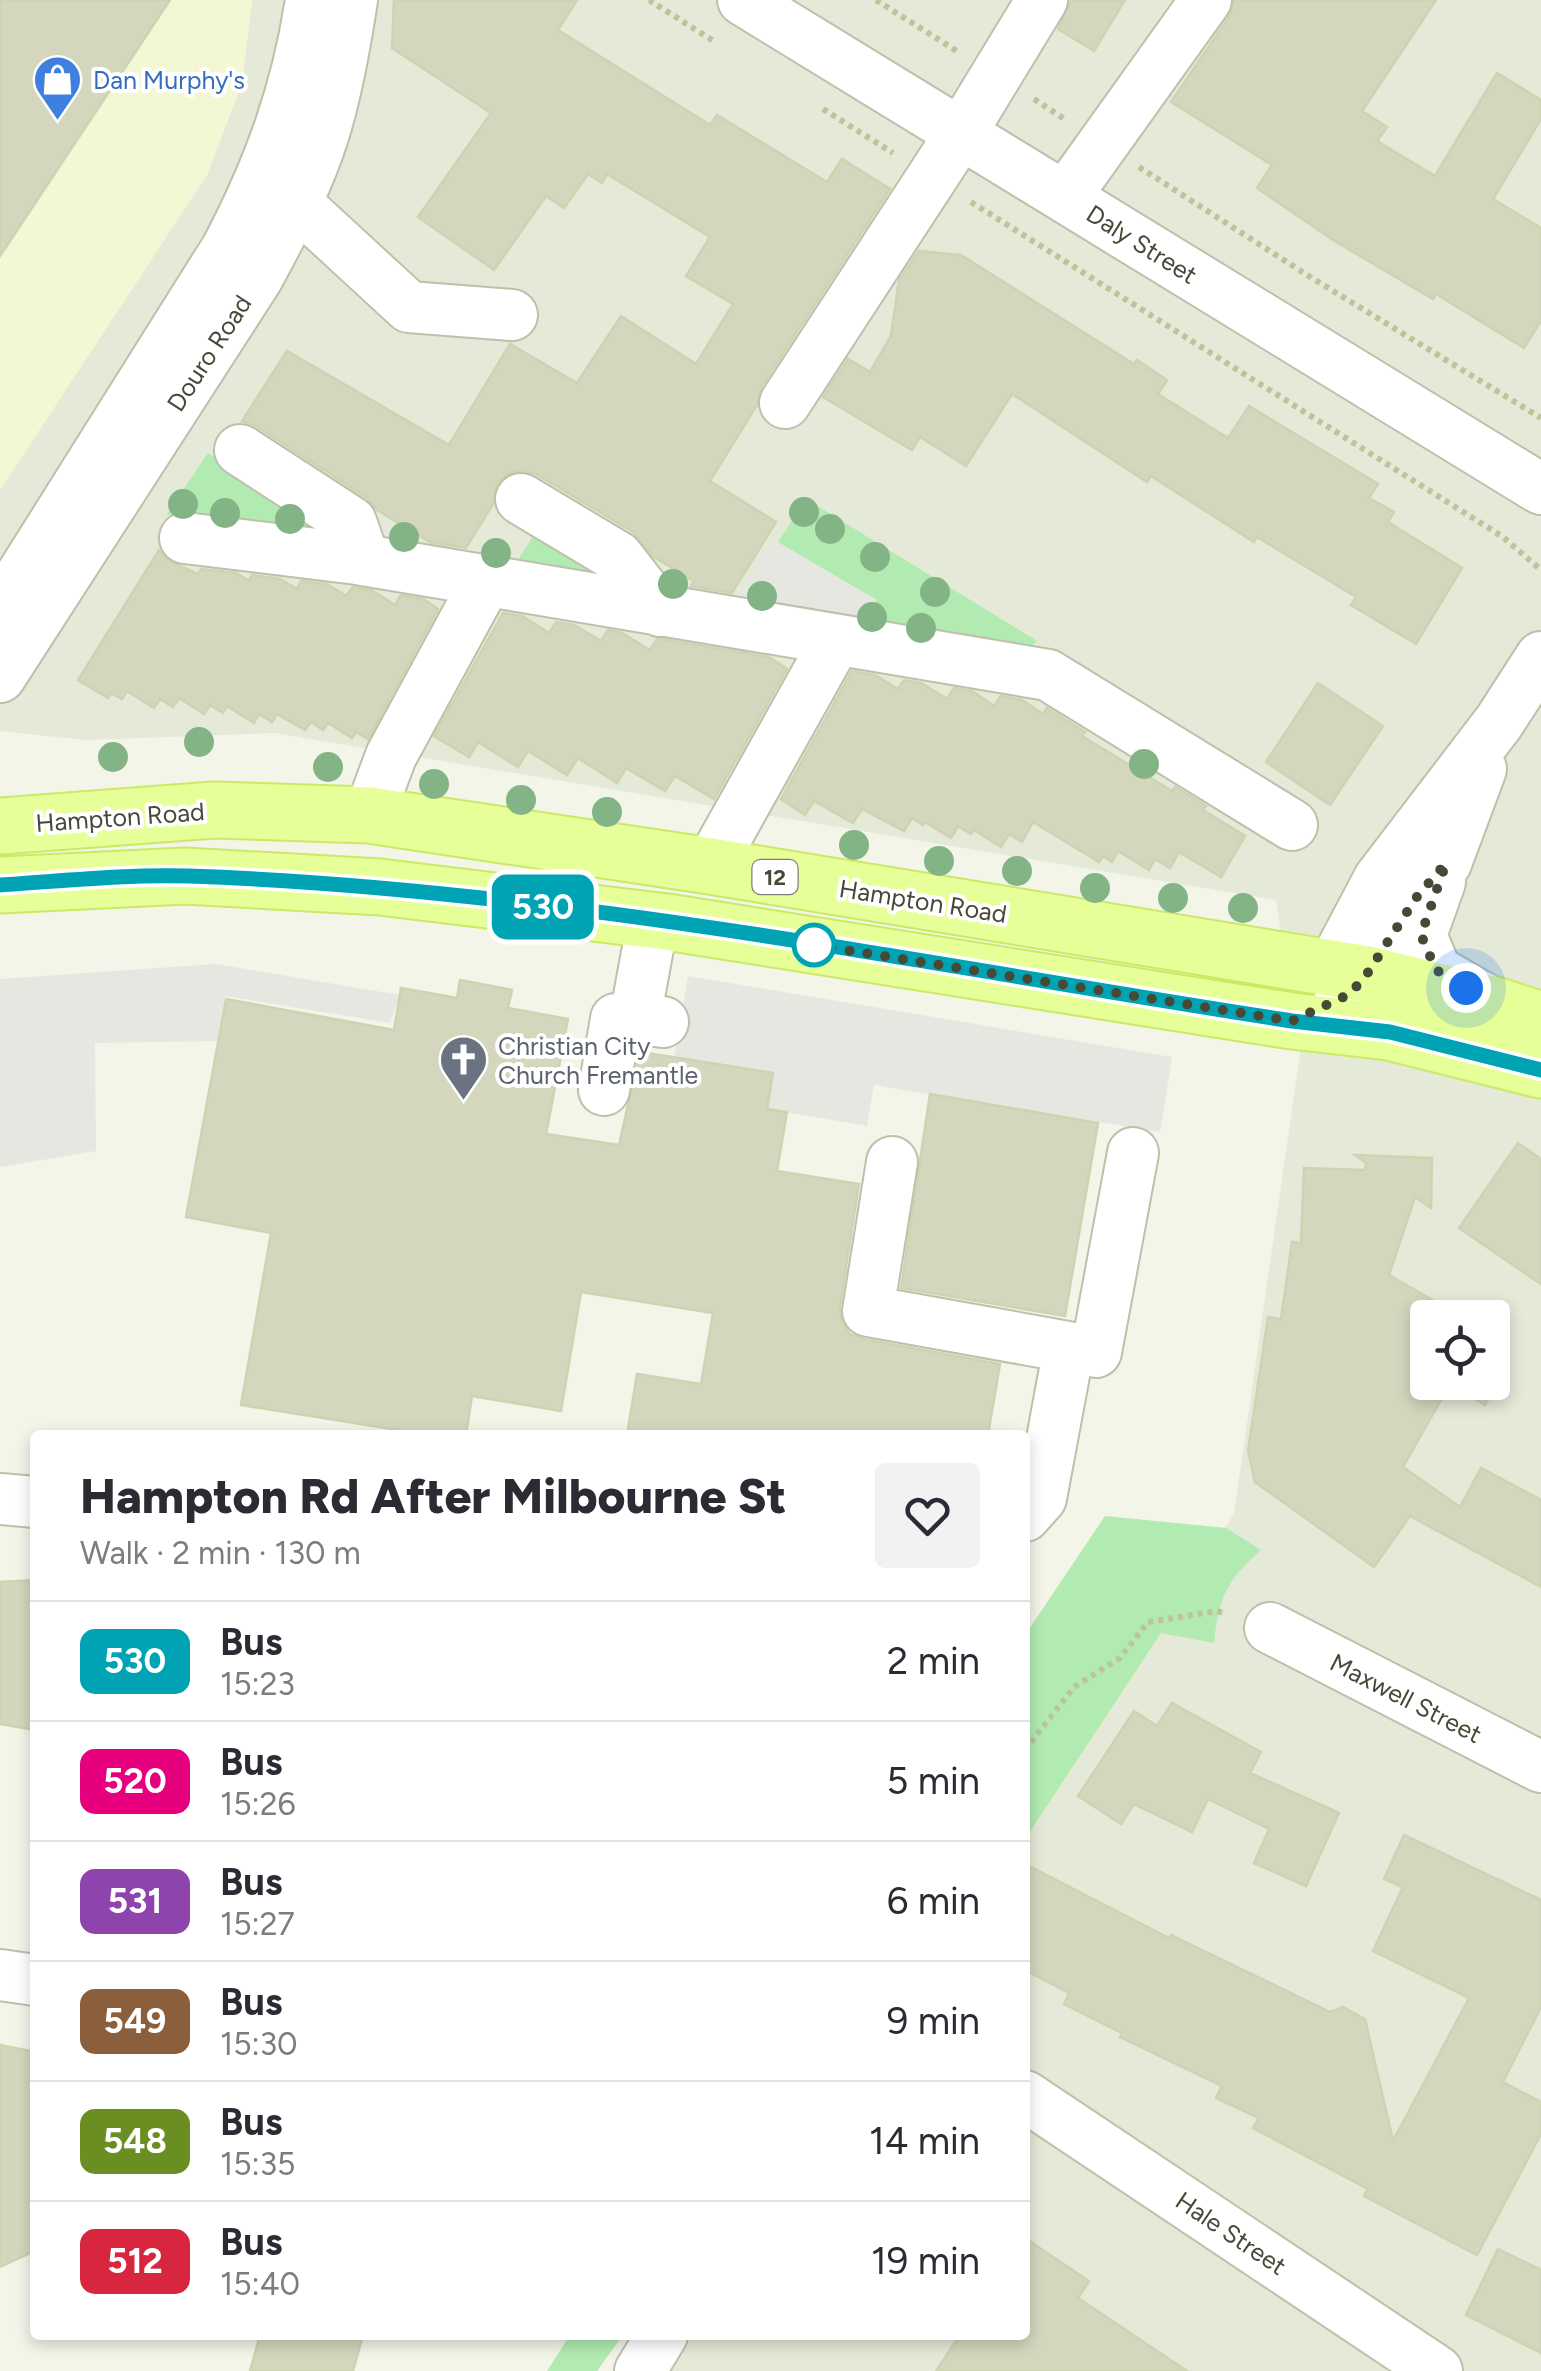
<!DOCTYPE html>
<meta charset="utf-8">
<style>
body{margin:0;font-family:Figtree,sans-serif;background:#f2f2f3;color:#2b2b33;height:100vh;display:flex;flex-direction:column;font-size:38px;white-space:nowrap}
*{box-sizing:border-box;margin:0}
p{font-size:32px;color:#7c7c81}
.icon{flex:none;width:55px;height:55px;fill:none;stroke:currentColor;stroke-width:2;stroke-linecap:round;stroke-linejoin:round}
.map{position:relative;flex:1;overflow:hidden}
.sheet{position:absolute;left:30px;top:1430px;width:1000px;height:910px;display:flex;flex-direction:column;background:#fff;border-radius:10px;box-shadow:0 5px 15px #0003}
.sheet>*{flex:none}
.badge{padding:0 20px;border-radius:15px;font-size:35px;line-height:65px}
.buttons{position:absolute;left:1410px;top:1300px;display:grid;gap:20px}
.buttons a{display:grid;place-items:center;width:100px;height:100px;border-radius:10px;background:#fff;box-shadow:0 5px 15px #0003;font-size:50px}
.you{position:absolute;width:50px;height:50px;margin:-25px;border:8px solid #fff;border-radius:50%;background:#1a73e8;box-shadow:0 0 0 15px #1a73e833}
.map>.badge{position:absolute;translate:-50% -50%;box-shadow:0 0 0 5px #fff}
.round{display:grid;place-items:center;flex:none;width:105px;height:105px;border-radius:10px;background:#f2f2f3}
.overview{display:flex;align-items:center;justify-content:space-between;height:170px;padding:0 50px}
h1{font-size:48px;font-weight:800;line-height:75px}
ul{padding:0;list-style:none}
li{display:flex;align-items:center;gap:30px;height:120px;padding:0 50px;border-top:2px solid #e1e1e2}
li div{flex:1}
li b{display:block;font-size:38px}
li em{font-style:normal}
li .badge{min-width:110px;font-weight:700;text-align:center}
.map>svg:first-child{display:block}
.residential{fill:#e5e9d7;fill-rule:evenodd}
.commercial{fill:#f4f7d4}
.green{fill:#b2ebb1}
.parking{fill:#e6e7e1}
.building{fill:#d4d7be;stroke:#ced3b1;stroke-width:2.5}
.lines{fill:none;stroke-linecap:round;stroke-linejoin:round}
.minor-casing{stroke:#bdc1ab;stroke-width:54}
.major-casing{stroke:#cbe964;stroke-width:59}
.path{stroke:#bdc49c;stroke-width:6;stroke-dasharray:5 5;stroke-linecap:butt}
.minor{stroke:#fff;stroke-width:50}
.major{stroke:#e6ff98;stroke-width:55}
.tree{fill:#83b485}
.line-casing{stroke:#fff;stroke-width:22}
.line{stroke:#00a3b4;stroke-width:15}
.walk{stroke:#474937;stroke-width:10;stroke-dasharray:0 18}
.stop-dot{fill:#fff;stroke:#00a3b4;stroke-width:5}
.labels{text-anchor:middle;stroke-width:8;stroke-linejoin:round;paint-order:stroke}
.shield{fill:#fff;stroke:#7e8073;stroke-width:2.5}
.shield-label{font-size:22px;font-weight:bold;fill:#474937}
.shop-label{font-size:25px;fill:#366cbe;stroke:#fff;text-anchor:start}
.street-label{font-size:25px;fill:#474937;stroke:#fff}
.worship-label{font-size:25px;fill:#5b616d;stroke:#fff;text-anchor:start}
</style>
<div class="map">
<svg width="1541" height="2371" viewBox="0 0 1541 2371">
<rect width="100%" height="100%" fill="#f3f5e9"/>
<path class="residential" d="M252,0H1541V2371H660L684,2335H1025V1823L1234,1514L1300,1054L1276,900L275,733L85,740L0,731V490L207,175L242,83ZM1428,1318H1492V1382H1428Z"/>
<path class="commercial" d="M0,0H252L242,83L207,175L0,490Z"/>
<path class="green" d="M208,453L336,531L181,513L179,518L167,514Z
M806,499L1037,641L1029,648L863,620L876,600L778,542Z
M537,530L607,574L518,560Z
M1105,1516L1226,1528L1261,1550C1226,1581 1219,1597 1214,1643L1161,1633L1025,1839V1635Z
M570,2335H623L597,2371H547Z"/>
<path class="parking" d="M772,539L877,600L863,620L734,598Z
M215,964L400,995L390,1023L225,996L217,1041L95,1043L96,1151L0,1167V979Z
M688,976L1172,1057L1160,1132L874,1085L867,1126L767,1109L773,1074L674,1058Z"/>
<path class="building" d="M0,0H170L0,256Z
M394,0H577L558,30L710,125L717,115L827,182L842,159L890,189L761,387L757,405L710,481L776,522L732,593L691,586L694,581L654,557L633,532L536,474L522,470L508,474L497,483L493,504L466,548L430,542L377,510L367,498L256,426L242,421L287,351L449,445L510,344L577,383L621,316L696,364L733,304L686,276L710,237L607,174L602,183L588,174L564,208L546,196L494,270L418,217L491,113L392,48Z
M1071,0H1125L1094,51L1058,29Z
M1234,0H1436L1362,111L1387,127L1377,141L1435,176L1497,73L1541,100V119L1493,199L1541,228V321L1524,348L1436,294L1433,299L1333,240L1257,188L1272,165L1171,102L1229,17Z
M919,251L961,255L1134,364L1137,360L1167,380L1158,394L1228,438L1249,406L1378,484L1369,498L1394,512L1388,522L1462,568L1416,644L1351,605L1356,597L1257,537L1254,542L1151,476L1147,482L1012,394L966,466L920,437L912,450L823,397L848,359L870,372L891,336L899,280Z
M159,550L169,561L198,574L201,569L236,573L249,581L252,575L280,579L297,589L301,581L327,584L346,596L353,587L371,590L395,605L401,595L423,599L438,609L368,739L356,732L352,738L328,723L323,730L311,722L305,730L277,714L272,722L259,714L254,723L227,706L223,713L210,705L204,714L179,698L173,707L160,699L154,708L127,691L122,699L111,693L108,698L78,680Z
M503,613L522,616L549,633L556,622L574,625L601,641L608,630L622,633L650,650L657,639H662L769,657L787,669L714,799L675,776L665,791L626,768L617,783L578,758L567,775L528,751L518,767L478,742L469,757L434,736Z
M852,671L875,675L898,689L904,680L921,683L947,699L954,688L972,691L994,706L1001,696L1022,700L1043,714L1047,708L1085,732L1082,736L1172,791L1175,787L1206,806L1203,810L1245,836L1221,877L1179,852L1170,868L1155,859L1149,870L1118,851L1112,862L1103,856L1099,862L1033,822L1022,842L1009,834L1001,847L974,830L971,834L958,826L951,838L925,822L923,825L912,818L904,831L862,809L853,823L814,801L805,815L781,799Z
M1318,683L1383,726L1330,805L1266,762Z
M460,980L512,990L508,1008L568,1019L546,1134L619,1145L640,1052L773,1073L767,1109L787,1112L777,1171L859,1184L840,1306L842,1322L850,1334L863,1339L1000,1364L988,1435H627L637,1374L701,1384L713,1313L581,1292L561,1411L472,1396L466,1435H429L241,1405L271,1233L186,1217L226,999L394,1030L401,988L457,998Z
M930,1094L1098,1123L1065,1316L901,1288Z
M1518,1143L1541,1159V1284L1459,1228Z
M1355,1155L1432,1158L1431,1208L1415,1197L1389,1275L1446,1308L1456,1318H1428V1382H1492V1355L1506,1369L1485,1405L1450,1384L1403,1467L1460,1507L1481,1468L1541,1500V1587L1410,1516L1374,1567L1255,1482L1248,1451L1268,1317L1281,1319L1292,1242L1301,1243L1304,1168L1365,1170L1366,1163Z
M35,1580V1730L0,1724V1582Z
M1172,1703L1261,1752L1250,1773L1339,1813L1306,1886L1254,1863L1269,1829L1208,1799L1192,1832L1134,1804L1121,1824L1078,1796L1134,1711L1157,1726Z
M1404,1835L1541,1900V2007L1503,2082L1541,2102V2134L1477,2255L1364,2196L1368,2189L1253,2128L1259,2118L1216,2098L1222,2086L1120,2037L1122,2033L1064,2004L1069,1993L1025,1970V1864L1169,1938L1171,1935L1330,2012L1343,2007L1365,2019L1393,2141L1469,1998L1373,1951L1403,1887L1384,1879Z
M0,2045L35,2052V2251L0,2267Z
M1025,2238L1089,2281L1078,2298L1187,2371H936L960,2335H1025Z
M1498,2249L1541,2270V2353L1466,2315Z
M260,2335H363L353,2371H250Z"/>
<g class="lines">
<defs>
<path id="minor" d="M743,0L1541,489
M1065,197L1206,0
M295,202L409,307L512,315
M785,403L961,133L1042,0
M240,450L351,522L359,545L357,559
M521,499L618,557L660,611
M185,538L357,559L1048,675L1292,825
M0,609L227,248C270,166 297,91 311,0
M0,677L258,277C282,232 307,186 323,136C337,92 345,46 352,0
M369,815L391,756L485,583
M710,866L835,642
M1440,882L1421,935L1436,971L1488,1001
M653,921L635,1018L663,1022
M1340,999L1350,994L1367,974L1416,898L1446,863L1481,769
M1356,999L1332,968L1379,879L1499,722L1541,657
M604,1090L616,1019L635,1018
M892,1162L868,1311L1096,1352L1133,1153
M0,1499L35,1502
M1025,1516L1041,1498L1069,1348
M1270,1628L1541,1767
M0,1975L35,1980
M1025,2096L1437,2371
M640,2371L662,2335"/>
<path id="major" d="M0,826L214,810L369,815L710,866L1367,974L1495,1005L1541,1020
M0,885L185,876L380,887L667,922L1292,1021L1389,1032L1541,1070"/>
</defs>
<use href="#minor" class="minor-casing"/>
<use href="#major" class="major-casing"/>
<path class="path" d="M649,0L715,42
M876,0L960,53
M1034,99L1066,120
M823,109L893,153
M1139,167L1307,275L1541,418
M971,202L1503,537L1541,570
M1025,1750L1074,1687L1120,1658L1148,1622L1217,1611L1226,1614"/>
<use href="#minor" class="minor"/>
<use href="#major" class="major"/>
</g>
<g class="tree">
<circle cx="183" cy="504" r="15"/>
<circle cx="804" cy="512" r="15"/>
<circle cx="225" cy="513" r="15"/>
<circle cx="290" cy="519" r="15"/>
<circle cx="830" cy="529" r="15"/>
<circle cx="404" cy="537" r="15"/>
<circle cx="496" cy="553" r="15"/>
<circle cx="875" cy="557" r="15"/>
<circle cx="673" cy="584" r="15"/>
<circle cx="935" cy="592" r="15"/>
<circle cx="762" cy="596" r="15"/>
<circle cx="872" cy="617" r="15"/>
<circle cx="921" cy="628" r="15"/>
<circle cx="199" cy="742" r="15"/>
<circle cx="113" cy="757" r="15"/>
<circle cx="1144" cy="764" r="15"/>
<circle cx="328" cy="767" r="15"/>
<circle cx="434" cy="784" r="15"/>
<circle cx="521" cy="800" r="15"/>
<circle cx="607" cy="812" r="15"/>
<circle cx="854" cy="845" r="15"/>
<circle cx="939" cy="861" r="15"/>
<circle cx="1017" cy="871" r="15"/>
<circle cx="1095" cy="888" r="15"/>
<circle cx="1173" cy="898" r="15"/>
<circle cx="1243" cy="908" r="15"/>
</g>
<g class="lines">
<defs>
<path id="line" d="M0,885C63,881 126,874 189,876C560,889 926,965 1292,1021L1390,1032L1541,1070"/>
</defs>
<use href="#line" class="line-casing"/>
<use href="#line" class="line"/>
<path class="walk" d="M814,945L1292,1021L1350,994L1367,974L1416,898L1446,863L1421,935L1436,970L1466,988"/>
</g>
<defs>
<symbol id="shop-pin" viewBox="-11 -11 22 30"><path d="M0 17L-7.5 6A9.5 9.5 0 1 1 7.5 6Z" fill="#3f7fe0" stroke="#fff"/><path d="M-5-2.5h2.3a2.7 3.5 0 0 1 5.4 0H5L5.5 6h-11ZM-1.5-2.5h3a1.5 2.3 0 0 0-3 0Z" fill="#fff"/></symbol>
<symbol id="church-pin" viewBox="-11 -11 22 30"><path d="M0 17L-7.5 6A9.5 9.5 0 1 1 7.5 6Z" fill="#6b7280" stroke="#fff"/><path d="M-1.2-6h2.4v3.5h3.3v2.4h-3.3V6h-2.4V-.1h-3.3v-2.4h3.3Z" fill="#fff"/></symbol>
</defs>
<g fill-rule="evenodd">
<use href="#shop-pin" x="30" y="52" width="55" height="75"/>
<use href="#church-pin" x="436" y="1032" width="55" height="75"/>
</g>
<circle class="stop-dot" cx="814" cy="945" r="20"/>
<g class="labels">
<rect class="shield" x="752.5" y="860" width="45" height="34" rx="8"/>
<g class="shield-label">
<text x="775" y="885">12</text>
</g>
<g class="shop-label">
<text x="93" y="89">Dan Murphy's</text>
</g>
<g class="street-label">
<text transform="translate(1142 244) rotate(32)" y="9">Daly Street</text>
<text transform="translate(209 353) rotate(-57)" y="9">Douro Road</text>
<text transform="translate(120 817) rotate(-4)" y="9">Hampton Road</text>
<text transform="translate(923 901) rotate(9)" y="9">Hampton Road</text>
<text transform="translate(1406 1698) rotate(27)" y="9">Maxwell Street</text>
<text transform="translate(1231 2233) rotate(34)" y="9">Hale Street</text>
</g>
<g class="worship-label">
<text x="498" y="1055">Christian City<tspan x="498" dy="29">Church Fremantle</tspan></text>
</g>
</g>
</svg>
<div class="buttons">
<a><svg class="icon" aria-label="locate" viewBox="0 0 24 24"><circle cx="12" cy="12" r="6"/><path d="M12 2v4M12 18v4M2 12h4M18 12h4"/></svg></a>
</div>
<div class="you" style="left:1466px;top:988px"></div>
<b class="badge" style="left:543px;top:907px;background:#00a3b4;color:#fff">530</b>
<section class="sheet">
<div class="overview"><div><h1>Hampton Rd After Milbourne St</h1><p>Walk · 2 min · 130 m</p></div><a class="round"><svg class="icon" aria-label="heart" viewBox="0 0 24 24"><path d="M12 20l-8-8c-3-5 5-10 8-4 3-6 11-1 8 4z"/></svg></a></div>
<ul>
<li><span class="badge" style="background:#00a3b4;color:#fff">530</span><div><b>Bus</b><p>15:23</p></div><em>2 min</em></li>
<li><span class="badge" style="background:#e6007e;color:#fff">520</span><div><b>Bus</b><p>15:26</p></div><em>5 min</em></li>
<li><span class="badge" style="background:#8e44ad;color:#fff">531</span><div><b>Bus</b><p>15:27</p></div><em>6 min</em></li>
<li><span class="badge" style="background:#8b5e3c;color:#fff">549</span><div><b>Bus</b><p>15:30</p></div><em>9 min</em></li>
<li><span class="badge" style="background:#6b8e23;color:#fff">548</span><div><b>Bus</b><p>15:35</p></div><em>14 min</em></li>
<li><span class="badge" style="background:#d7263d;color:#fff">512</span><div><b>Bus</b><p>15:40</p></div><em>19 min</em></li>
</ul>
</section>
</div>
